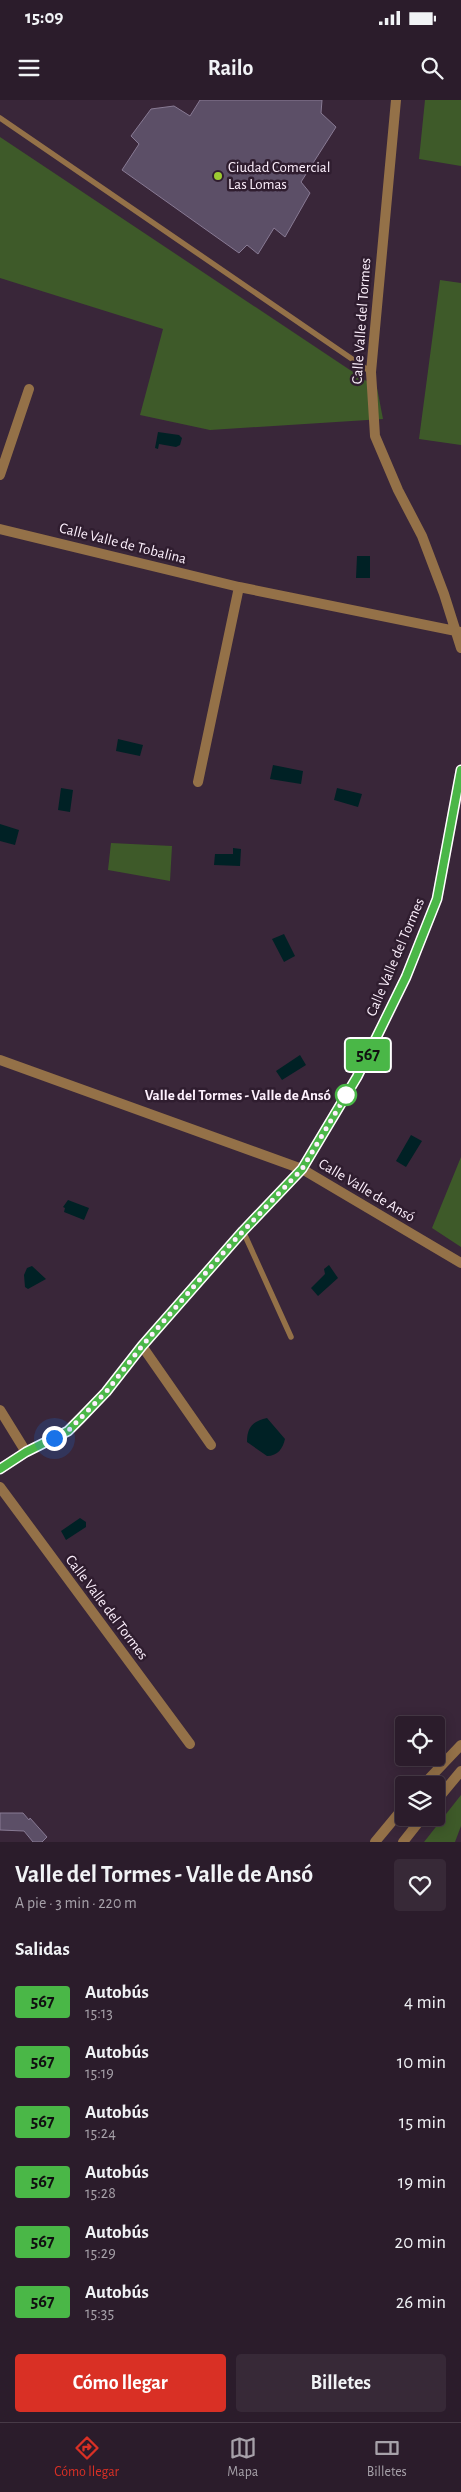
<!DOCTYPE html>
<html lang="es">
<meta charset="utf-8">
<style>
body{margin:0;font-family:"Alegreya Sans",sans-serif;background:#372937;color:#f1f3f6;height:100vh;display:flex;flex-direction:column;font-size:19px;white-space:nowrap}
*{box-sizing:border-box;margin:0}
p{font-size:16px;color:#a6a1a9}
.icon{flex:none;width:28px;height:28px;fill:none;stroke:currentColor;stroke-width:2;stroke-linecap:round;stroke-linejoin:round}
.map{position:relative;height:1742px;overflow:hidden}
.side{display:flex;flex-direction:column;background:#2b1c2b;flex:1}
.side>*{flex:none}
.badge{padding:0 10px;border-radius:4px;font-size:18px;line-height:32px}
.tools{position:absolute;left:395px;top:1616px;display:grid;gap:10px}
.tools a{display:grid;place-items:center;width:50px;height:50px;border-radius:5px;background:#2b1c2b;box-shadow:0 2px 12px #0003,0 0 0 1px #473a47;font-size:25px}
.you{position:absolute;width:25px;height:25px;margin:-12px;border:4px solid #fff;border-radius:50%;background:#1a73e8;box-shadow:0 0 0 8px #1a73e833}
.map>.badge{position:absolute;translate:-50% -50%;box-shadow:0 0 0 2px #fff}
h2{padding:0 15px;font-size:19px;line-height:45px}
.round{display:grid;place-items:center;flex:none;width:52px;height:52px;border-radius:5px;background:#372937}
.head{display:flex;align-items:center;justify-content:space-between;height:85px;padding:0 15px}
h1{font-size:24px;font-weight:700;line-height:38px}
.button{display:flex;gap:10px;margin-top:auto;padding:10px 15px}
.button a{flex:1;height:58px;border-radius:5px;background:#d93025;color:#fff;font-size:20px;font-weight:700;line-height:58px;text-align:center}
.button a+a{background:#372937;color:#f1f3f6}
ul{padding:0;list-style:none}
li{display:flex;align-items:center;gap:15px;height:60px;padding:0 15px}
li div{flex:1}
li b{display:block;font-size:19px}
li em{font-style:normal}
li .badge{min-width:55px;font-weight:700;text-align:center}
.status{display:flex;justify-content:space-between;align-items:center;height:35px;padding:0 25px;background:#2b1c2b;direction:ltr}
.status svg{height:14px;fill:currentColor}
header{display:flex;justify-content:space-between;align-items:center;height:65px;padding:0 15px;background:#2b1c2b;font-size:22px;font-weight:700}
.tab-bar{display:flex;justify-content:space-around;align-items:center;height:70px;border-top:1px solid #473a47;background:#2b1c2b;font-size:14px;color:#a6a1a9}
.tab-bar a{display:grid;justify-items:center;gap:2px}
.tab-bar .current{color:#d93025}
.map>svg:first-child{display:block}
.green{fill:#3e5a29}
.water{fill:#002125}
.building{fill:#5c4f67;stroke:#887a94}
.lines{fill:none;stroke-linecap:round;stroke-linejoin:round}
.service{stroke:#947148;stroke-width:5.5}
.minor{stroke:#947148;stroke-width:10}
.line-casing{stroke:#fff;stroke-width:11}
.line{stroke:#4ab747;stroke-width:8}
.walk{stroke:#fdf0fd;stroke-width:5;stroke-dasharray:0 9}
.poi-dot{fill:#9cca32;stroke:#2f1d2f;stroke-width:2}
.stop-dot{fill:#fff;stroke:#4ab747;stroke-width:2.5}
.labels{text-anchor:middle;stroke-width:5;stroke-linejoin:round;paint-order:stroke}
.poi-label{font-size:15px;fill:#fdf0fd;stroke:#2f1d2f;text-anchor:start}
.street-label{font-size:15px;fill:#fdf0fd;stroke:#2f1d2f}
.stop-label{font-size:15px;font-weight:bold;fill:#fdf0fd;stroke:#2f1d2f;text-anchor:end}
</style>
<div class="status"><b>15:09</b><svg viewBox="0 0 49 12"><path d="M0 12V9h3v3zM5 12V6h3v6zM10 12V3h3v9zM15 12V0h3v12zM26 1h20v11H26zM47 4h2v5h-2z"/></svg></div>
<header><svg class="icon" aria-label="menu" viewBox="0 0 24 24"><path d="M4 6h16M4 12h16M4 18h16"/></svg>Railo<svg class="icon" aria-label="search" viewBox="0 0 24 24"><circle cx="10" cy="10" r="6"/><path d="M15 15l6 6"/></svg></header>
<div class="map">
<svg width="461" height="1742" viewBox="0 0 461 1742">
<rect width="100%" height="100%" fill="#392639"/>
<path class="green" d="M425,0H461V66L419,59Z
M0,37L377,288L383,319L210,330L140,315L163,229L0,178Z
M440,180L461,183V345L419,339Z
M111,743L172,746L170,781L108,770Z
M461,1057V1147L432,1128Z
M461,1695V1726L455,1742H424Z"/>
<path class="water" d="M158,332L179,335L182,338L180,345L176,347L159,344L158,349L155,348Z
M357,456H370V478H356Z
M118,639L143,645L140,656L116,651Z
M273,665L303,671L301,684L270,679Z
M61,688L73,690L70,712L58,710Z
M337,688L362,694L358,707L334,700Z
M0,724L19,730L15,745L0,741Z
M233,748L241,749L240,766L214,765L215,754H233Z
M284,834L295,856L284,862L272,839Z
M300,955L306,965L282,980L276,971Z
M411,1035L422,1041L406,1067L396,1061Z
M68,1100L89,1108L84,1120L64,1112L65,1108L63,1107Z
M329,1165L338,1178L318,1196L311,1188L325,1174L324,1169Z
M32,1166L46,1179L28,1189L25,1187L24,1175L27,1168Z
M267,1318L285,1339C283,1348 278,1356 267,1356L247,1342C247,1327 253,1321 267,1318Z
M80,1418L86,1422V1427L66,1440L61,1431Z"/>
<path class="building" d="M200,0H322L321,13L336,27L301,82L310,93L285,137L274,128L258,154L247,145L239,153L122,70L139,44L131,36L151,9L174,6L190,16Z
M0,1713H23L29,1720L30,1718L47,1737L42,1742H33L24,1731L0,1730Z"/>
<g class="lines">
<path class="service" d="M0,18L371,272
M243,1131L291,1237"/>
<path class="minor" d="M396,0L371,272L375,336L398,390L422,436L444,494L461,548
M0,375L29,289
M0,429L239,487L461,532
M198,682L239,487
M0,960L302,1069L461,1163
M142,1246L211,1345
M0,1310L26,1352
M0,1369L26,1352L68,1331L106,1292L142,1246L243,1131L302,1069L357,977L406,877L437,799L461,670
M0,1387L190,1644
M423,1685L461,1645
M436,1701L461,1671
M375,1742L404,1707
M403,1742L422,1718"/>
</g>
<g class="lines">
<defs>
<path id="line" d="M0,1369L26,1352L68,1331L81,1318L106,1292L142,1246L243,1131L302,1069L357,977L406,877L437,799L461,670"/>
</defs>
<use href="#line" class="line-casing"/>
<use href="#line" class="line"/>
<path class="walk" d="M54,1338L68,1331L106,1292L142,1246L230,1145L302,1069L348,992L346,995"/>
</g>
<circle class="poi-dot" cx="218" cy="76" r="5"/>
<circle class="stop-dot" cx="346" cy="995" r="10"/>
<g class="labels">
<g class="poi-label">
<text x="228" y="72">Ciudad Comercial<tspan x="228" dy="17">Las Lomas</tspan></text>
</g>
<g class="street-label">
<text transform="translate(361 221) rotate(-86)" y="5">Calle Valle del Tormes</text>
<text transform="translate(123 443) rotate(14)" y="5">Calle Valle de Tobalina</text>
<text transform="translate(395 857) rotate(-67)" y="5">Calle Valle del Tormes</text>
<text transform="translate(367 1090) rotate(31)" y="5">Calle Valle de Ansó</text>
<text transform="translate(107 1507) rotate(53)" y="5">Calle Valle del Tormes</text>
</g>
<g class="stop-label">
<text x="331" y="1000">Valle del Tormes - Valle de Ansó</text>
</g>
</g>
</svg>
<div class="tools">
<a><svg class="icon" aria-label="locate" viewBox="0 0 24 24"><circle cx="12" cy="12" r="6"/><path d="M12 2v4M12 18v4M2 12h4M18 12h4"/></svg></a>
<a><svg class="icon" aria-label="layers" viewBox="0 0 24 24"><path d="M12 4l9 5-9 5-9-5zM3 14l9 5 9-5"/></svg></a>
</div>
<div class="you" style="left:54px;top:1338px"></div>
<b class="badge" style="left:368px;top:955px;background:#4ab747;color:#111">567</b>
</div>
<section class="side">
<div class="head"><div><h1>Valle del Tormes - Valle de Ansó</h1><p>A pie · 3 min · 220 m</p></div><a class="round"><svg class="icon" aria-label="heart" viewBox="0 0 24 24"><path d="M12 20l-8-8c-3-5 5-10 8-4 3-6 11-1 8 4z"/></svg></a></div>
<h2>Salidas</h2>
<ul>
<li><span class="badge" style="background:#4ab747;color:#111">567</span><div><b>Autobús</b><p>15:13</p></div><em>4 min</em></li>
<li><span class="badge" style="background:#4ab747;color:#111">567</span><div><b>Autobús</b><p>15:19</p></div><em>10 min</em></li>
<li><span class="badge" style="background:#4ab747;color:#111">567</span><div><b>Autobús</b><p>15:24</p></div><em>15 min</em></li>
<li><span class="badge" style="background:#4ab747;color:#111">567</span><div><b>Autobús</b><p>15:28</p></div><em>19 min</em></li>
<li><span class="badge" style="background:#4ab747;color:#111">567</span><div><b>Autobús</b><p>15:29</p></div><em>20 min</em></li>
<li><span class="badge" style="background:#4ab747;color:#111">567</span><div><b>Autobús</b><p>15:35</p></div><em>26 min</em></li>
</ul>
<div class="button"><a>Cómo llegar</a><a>Billetes</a></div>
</section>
<nav class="tab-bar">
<a class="current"><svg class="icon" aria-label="directions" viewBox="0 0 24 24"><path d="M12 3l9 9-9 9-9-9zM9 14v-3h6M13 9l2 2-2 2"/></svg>Cómo llegar</a>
<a><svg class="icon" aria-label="map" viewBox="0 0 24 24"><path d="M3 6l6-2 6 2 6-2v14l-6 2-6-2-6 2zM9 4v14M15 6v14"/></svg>Mapa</a>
<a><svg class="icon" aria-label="tickets" viewBox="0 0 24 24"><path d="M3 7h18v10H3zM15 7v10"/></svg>Billetes</a>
</nav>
